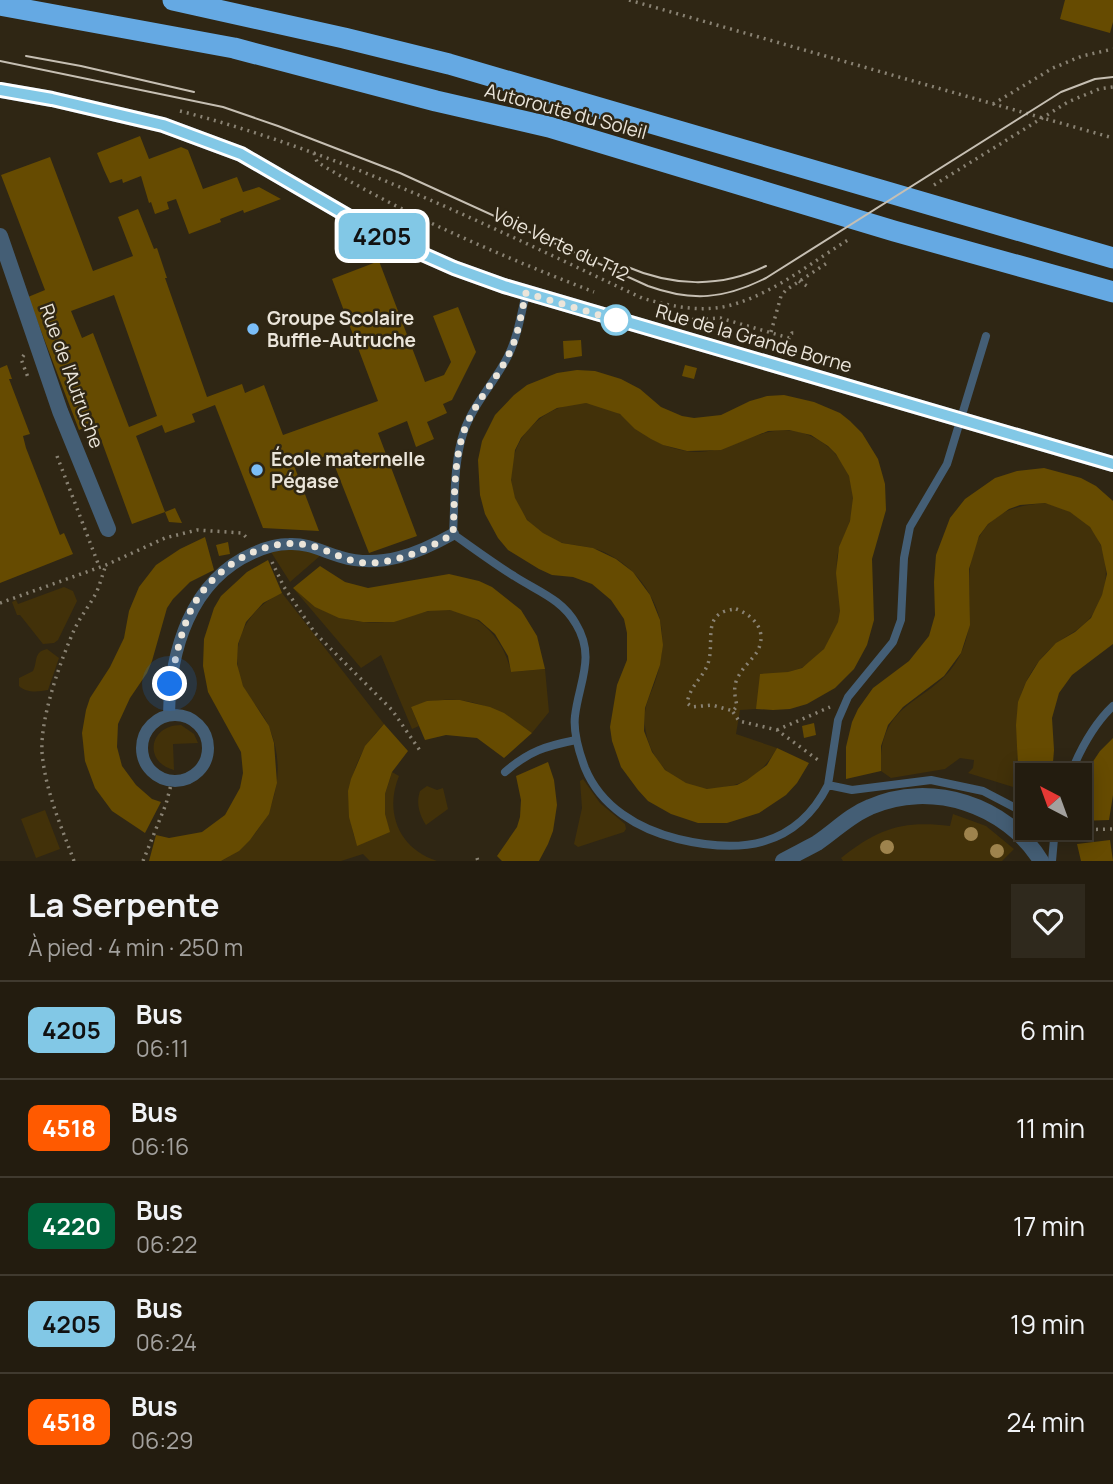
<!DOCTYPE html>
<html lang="fr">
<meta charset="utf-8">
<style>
body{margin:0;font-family:Manrope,sans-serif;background:#2f291d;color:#f1f3f6;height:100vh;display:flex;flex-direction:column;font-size:26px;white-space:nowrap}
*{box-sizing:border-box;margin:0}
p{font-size:23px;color:#a3a19e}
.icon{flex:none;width:38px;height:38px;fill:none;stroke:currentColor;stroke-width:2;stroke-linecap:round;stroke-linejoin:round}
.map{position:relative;height:861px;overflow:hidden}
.sheet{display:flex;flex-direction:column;background:#231c0f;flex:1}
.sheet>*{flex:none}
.badge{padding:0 14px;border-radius:10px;font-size:24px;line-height:46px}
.needle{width:46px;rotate:319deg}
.tools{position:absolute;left:1015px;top:763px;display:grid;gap:14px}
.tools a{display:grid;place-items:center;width:77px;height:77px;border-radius:0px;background:#231c0f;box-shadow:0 4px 18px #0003,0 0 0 2px #403a2f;font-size:35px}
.you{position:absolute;width:35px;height:35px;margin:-18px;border:5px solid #fff;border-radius:50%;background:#1a73e8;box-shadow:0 0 0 10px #1a73e833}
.map>.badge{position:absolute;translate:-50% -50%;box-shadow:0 0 0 4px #fff}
.round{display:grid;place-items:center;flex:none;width:74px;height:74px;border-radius:0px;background:#2f291d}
.summary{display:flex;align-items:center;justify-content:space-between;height:119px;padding:0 28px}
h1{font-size:33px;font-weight:700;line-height:52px}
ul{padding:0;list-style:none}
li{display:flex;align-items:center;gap:21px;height:98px;padding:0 28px;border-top:2px solid #403a2f}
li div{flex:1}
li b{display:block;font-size:26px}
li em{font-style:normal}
li .badge{min-width:77px;font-weight:700;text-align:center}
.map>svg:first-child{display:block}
.green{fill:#423109}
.building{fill:#664b01;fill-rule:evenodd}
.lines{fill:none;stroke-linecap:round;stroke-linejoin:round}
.path{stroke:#898273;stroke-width:3.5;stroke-dasharray:2 5;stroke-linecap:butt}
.service{stroke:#445e75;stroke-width:8}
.pedestrian{stroke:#445e75;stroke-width:12}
.minor{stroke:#445e75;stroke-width:16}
.motorway{stroke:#65a9e3;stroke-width:21}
.tram{stroke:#c6bfb3;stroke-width:2}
.tree{fill:#9e834d}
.line-casing{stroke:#fff;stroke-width:16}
.line{stroke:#82c8e6;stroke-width:10}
.walk{stroke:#ebe5da;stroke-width:7;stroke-dasharray:0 12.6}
.stop-dot{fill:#fff;stroke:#82c8e6;stroke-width:3.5}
.poi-dot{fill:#7bbef8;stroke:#2f2614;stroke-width:2.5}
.labels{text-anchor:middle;stroke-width:5;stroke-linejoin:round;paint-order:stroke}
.street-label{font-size:19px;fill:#ebe5da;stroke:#2f2614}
.poi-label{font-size:19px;font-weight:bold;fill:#ebe5da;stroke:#2f2614;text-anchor:start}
</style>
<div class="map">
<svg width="1113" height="861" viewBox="0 0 1113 861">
<rect width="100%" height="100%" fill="#2f2614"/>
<path class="green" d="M586,403C597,405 612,408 621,415C645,433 653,445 686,451C730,458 758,422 799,432C834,440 860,477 852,513C849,529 839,542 837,558C835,578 845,602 839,622C836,630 831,638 826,646C822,654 811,662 803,667C798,670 792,670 788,673C776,681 766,698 756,709L740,710L736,734L777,748C767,766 751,783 729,786C723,787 715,789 708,789C669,788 641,749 645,712C646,702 652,691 655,682C665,653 666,622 650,595C640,576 623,561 604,552C590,546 577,546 563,543C534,536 510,505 511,476C512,457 517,441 530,428C546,411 563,404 586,403Z
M1045,503C1059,507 1073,511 1084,521C1111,545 1113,590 1090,618C1080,630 1067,635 1056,644C1043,654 1033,668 1026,682C1009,718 1023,749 1013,787L968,773L973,768L974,760L960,758L945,769L891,778L881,771C877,695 936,706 961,653C981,612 957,570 981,534C996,510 1019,505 1045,503Z
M297,548L321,555L290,582L271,552Z
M64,587L73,591L77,601L58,640L54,643L43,644L20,615H17L12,602L16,600L18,604Z
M293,588C316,607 335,620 365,622C389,625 407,616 429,611C470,602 503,634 511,672L545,669L549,712L532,733C494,705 458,690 411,707L419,726L412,729L381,655L361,668Z
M282,593L384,724C350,758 341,800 357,845L385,814V794L392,772L399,776C384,812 399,849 437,861H370L363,854L341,861H221C270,836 291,778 269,727C263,712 250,701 243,686C227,648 245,609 282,593Z
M47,649L59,658L48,690C38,692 26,693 19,686V678L33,671C38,662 33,652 47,649Z
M181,725L194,734L198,743L173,744L174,770C143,762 149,725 181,725Z
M583,779L600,803L625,824L626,829L624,832L578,847L574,844L582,808L580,781Z
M427,786L437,790L443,788L448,809L426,825C419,814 416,803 420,791Z
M45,810L60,849L36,858L21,819Z
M953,814L986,826L1014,849L1002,861H843L841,858C878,829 902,820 950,826Z"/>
<path class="building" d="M1065,0H1113V22L1110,33L1060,19Z
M140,136L149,159L181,147L188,150L203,189L237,177L243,192L259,187L281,199L244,213L243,210L220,219L221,222L189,234L176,199L167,202L169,209L155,214L151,202L149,203L141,176L123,183L122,179L110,183L104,170L97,153Z
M50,157L93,271L133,256L118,217L138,209L154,249L157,248L167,278H165L207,397L242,384L245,393L264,385L283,435L378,401L332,279L379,261L425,382L444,375L451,362L433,316L458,307L476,352L452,400L443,404L447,413L427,422L434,439L416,447L407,421L378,433L417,536L369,553L330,454L295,468L319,531L263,528L215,405L192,414L195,422L165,433L162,425L136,436L165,512L132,524L95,423L79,430L28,297L45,290L1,175ZM114,295L157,416L129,427L93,333L82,338L71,311Z
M581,340L582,356L564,359L563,341Z
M7,365L12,379H9L30,434L23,436L26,448L60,535L64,533L73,554L0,583V368Z
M685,365L697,368L694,379L682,376Z
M577,370L595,371L621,379L640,389L661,407L682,416L694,418L721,415L750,401L767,396L784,395L814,402L840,413L850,421L862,433L878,459L885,484L886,510L872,559L874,620L867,645L854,669L835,688L807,704L790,709L773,710L756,709L760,674L788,672L802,668L824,649L838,622L840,611L836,573L839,547L850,521L853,498L849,476L836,454L828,446L811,435L789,430L768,431L721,450L687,451L663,445L651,439L635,429L620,414L586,403L557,408L539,418L521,438L515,450L511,480L515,498L527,520L543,533L562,543L593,548L616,559L633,572L650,595L660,620L663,645L660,665L645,708L644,731L652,752L665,770L686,783L707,789L737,785L747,780L767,765L777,748L809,763L797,783L786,795L759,813L727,823H698L671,814L648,801L638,790L621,767L612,741L610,727L617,685L627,660V633L624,619L611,600L592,584L573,577L552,575L539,569L508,550L498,538L485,514L480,495L478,460L482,441L495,415L514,395L527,385L557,373Z
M1044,468L1081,478L1096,486L1113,501V644L1072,675L1059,693L1052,718L1054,750L1052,775H1027V794L1013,787L1018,768L1016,725L1018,702L1026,682L1039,661L1056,643L1075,632L1091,618L1102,595L1107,574L1101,545L1090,527L1070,512L1045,503L1020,505L1009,509L988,524L979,536L969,569L970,625L961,653L944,676L903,707L888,725L881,746V771L846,779V747L852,722L858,709L873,688L909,661L929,636L935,615L934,582L936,555L950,518L965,499L995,478L1017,471Z
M175,508L182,523L169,522L165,512Z
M205,537L214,570L190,582L173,599L167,608L152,661L147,673L130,698L118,724L117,747L122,766L136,785L152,799L161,802L145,833L112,811L95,788L85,761L82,733L86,710L90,698L110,667L124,638L129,611L139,587L156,565L180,549Z
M228,542L230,554L219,556L216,545Z
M268,560L282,593L263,603L246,622L238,644L237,664L243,686L269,726L274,743L277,783L269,814L250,840L239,851L221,861H149L156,835L169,838L202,832L225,815L240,788L243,773L241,752L208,692L203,666L204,639L214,608L221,596L247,572Z
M320,566L345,582L368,588L449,574L479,581L492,587L521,610L537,636L545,669L511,672L508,656L495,634L479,620L450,610L428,611L394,622H363L339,618L315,607L293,588Z
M444,700H460L490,707L504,713L532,733L504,758L477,738L446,735L425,740L411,707L427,701Z
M814,723L816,735L804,738L802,726Z
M384,724L408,751L392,772L385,794V814L390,832L357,846L349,817L348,791L351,779L365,746Z
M1113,738V795L1109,820L1080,821V788L1086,772L1100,751Z
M548,762L554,780L557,805L553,831L548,844L539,861H502L497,856L517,827L520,817L521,800L516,776Z
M1110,840L1113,861H1081L1077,844Z"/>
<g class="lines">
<path class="path" d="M629,0L1113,138
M993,104L1053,68L1082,56L1113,49
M180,111C343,153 491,227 642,298C673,307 706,314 738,303C778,290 815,260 851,238
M314,153L317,162C404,215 499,255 594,292
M934,185L1068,102L1099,89L1113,87
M799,281L810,288
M685,320L720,318L789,338L792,333H797
M771,332L781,296L786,290L830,261
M786,353L789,338
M24,355L21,359L29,380
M57,456L99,566
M272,562L284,587L315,633L392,710L421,752
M0,603L106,565L165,538L197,530L242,533L248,539
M736,609C755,616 768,632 757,652C751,661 742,668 737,679C733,688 735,697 737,706L733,711L712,705L692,707L687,703C691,683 705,677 709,660C714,637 702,612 736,609Z
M733,712L739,721L777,730L818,760
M777,730L830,707
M1068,830L1113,829
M477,858L478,861
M74,861C61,826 45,790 42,752C40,718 61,659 75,628C81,616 89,606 95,595C100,586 102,575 106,565
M143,861L166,804L172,781"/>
<path class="service" d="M526,293C521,314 518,336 508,356C495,382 474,403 464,431C453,463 455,500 453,534C473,548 493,563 514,576C537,591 562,599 576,624C596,657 579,682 575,716C573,733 579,752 585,768C601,807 638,829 678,839C740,854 796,848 828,785L838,720L848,697L893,642L901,620L904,558L910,527L947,464L986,336
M505,772C529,751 546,746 576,740
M1070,775C1080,750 1093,725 1113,706
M828,785L852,790L931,780L983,791L1027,814
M1052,861L1055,828"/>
<path class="pedestrian" d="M142 748a33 33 0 1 1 66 0a33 33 0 1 1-66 0Z
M169,715C170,651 190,581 253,553C264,548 277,544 289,544C309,543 323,552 341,557C381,569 419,553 453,534"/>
<path class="minor" d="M0,90L52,99L163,125L241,154L384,237L454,268L504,286L1113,464
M0,236L60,411L108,529
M783,861C794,855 806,849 817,843C835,831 850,815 870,807C931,780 1007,805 1041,861"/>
<path class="motorway" d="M173,0L344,38L449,64L1113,258
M0,5L234,48L436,101L549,127L894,231L1113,292"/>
<path class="tram" d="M26,56L81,66L194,92
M0,61L223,107L278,126L400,173L648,286C692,302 724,299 766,278L1061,92L1095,79L1113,77
M625,266C671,286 720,289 766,266"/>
</g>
<g class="tree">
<circle cx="971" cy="834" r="7"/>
<circle cx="887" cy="847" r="7"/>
<circle cx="997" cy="851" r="7"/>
</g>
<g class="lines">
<defs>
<path id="line" d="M0,90L52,99L163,125L241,154L384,237L454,268L504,286L1113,464"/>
</defs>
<use href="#line" class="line-casing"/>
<use href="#line" class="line"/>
<path class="walk" d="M170,684C175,661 180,635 190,612C209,571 261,536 307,545C330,549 349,565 373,563C402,561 429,548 453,534C455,500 453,463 464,431C474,403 495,382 508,356C518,337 521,314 526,293L616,320"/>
</g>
<circle class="stop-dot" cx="616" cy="320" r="14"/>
<g class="poi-dot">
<circle cx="253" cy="329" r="7"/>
<circle cx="257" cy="470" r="7"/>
</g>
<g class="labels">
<g class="street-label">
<text transform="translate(566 111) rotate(15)" y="7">Autoroute du Soleil</text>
<text transform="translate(561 244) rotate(25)" y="7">Voie Verte du T12</text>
<text transform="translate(754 338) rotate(16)" y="7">Rue de la Grande Borne</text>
<text transform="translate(72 376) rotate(70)" y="7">Rue de l'Autruche</text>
</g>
<g class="poi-label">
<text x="267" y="325">Groupe Scolaire<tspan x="267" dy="22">Buffle-Autruche</tspan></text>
<text x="271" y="466">École maternelle<tspan x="271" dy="22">Pégase</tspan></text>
</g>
</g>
</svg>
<div class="tools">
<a><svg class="needle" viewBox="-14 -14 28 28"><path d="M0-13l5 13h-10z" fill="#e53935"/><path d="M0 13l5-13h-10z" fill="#a3a19e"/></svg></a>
</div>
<div class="you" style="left:170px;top:684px"></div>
<b class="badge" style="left:382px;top:236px;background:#82c8e6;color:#111">4205</b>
</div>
<section class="sheet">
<div class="summary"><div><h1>La Serpente</h1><p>À pied · 4 min · 250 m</p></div><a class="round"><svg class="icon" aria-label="heart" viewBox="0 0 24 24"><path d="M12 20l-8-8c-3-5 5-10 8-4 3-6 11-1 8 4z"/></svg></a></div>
<ul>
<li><span class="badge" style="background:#82c8e6;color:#111">4205</span><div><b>Bus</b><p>06:11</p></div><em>6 min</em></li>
<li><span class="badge" style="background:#ff5a00;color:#fff">4518</span><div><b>Bus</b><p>06:16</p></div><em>11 min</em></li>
<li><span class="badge" style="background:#00643c;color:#fff">4220</span><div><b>Bus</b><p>06:22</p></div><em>17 min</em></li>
<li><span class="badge" style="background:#82c8e6;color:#111">4205</span><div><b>Bus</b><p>06:24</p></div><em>19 min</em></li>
<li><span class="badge" style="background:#ff5a00;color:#fff">4518</span><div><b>Bus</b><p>06:29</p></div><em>24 min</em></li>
</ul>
</section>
